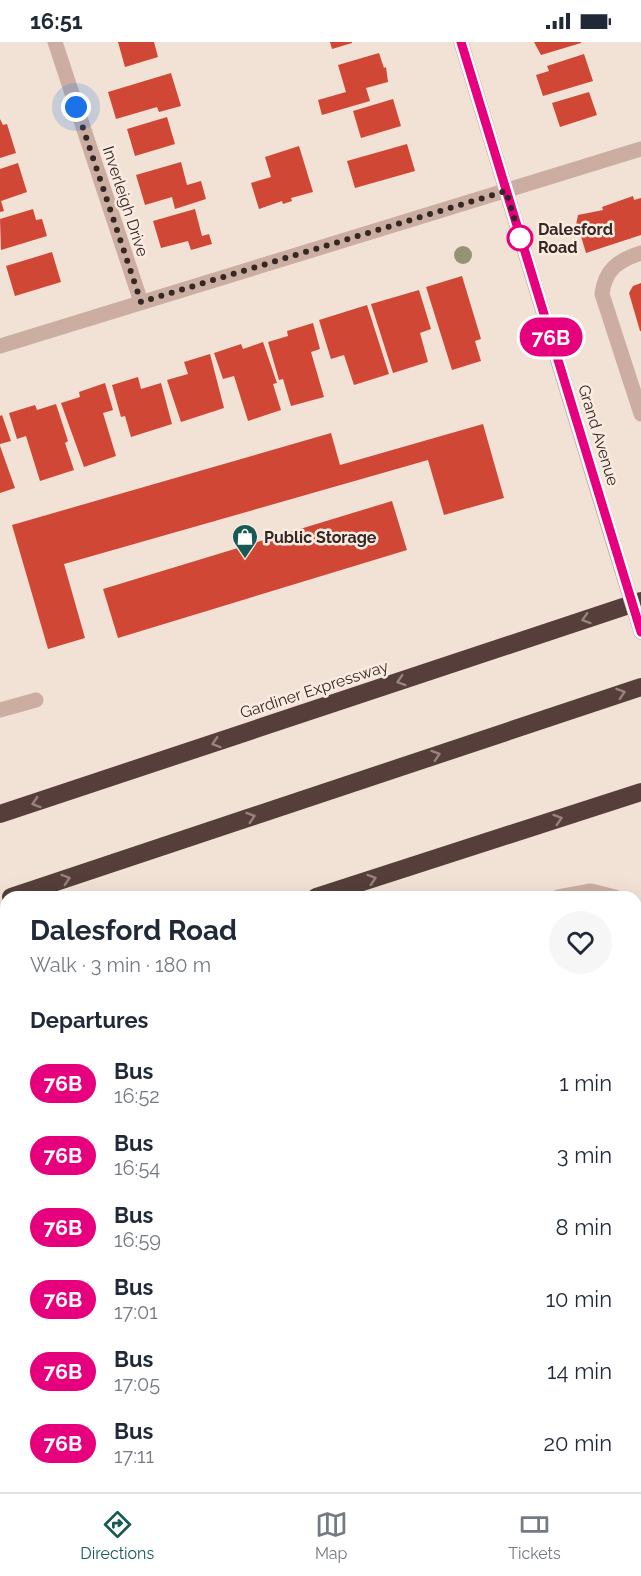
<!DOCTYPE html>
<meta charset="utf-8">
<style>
body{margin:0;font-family:Raleway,sans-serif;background:#f6f6f7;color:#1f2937;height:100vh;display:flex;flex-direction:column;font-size:22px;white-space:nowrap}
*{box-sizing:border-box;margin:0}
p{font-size:20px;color:#747a83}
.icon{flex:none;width:33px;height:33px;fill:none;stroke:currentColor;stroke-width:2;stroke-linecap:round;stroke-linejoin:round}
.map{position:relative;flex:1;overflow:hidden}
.sheet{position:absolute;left:0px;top:849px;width:642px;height:602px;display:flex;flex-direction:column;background:#fff;border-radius:18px 18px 0 0;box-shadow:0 6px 24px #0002}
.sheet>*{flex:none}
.badge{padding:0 12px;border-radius:20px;font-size:21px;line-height:39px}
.you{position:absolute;width:30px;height:30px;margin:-15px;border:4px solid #fff;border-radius:50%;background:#1a73e8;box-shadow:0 0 0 9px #1a73e833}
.map>.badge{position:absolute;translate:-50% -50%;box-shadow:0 0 0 3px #fff}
h2{padding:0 30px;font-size:22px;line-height:54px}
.round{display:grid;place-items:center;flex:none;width:63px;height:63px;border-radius:32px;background:#f6f6f7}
.overview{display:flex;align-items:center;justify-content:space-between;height:102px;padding:0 30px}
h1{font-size:28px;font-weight:700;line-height:45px}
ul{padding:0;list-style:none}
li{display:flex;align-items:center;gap:18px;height:72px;padding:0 30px}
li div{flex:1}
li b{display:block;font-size:22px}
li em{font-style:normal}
li .badge{min-width:66px;font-weight:700;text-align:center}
.status{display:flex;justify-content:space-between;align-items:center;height:42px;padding:0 30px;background:#fff;direction:ltr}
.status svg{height:16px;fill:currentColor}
.menu{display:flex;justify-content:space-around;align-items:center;height:84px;border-top:2px solid #e0e1e3;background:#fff;font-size:16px;color:#747a83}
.menu a{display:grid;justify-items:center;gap:3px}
.menu .on{color:#175954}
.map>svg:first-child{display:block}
.building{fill:#d04736}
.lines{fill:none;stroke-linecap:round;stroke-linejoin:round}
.minor{stroke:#cbaea1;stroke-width:15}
.highway{stroke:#563f3a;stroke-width:18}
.minor-bridge{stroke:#cbaea1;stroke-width:15}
.tree{fill:#969375}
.oneway{stroke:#98847d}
.line-casing{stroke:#fff;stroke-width:14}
.line{stroke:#e6007e;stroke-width:9}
.walk{stroke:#342724;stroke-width:6;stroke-dasharray:0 10.8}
.stop-dot{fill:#fff;stroke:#e6007e;stroke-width:3}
.labels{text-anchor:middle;stroke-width:5;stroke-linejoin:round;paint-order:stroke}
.street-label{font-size:16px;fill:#342724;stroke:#faebe1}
.stop-label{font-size:16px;font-weight:bold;fill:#342724;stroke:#faebe1;text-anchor:start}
.poi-label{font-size:16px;font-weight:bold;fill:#342724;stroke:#faebe1;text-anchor:start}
</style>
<div class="status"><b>16:51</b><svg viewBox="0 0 49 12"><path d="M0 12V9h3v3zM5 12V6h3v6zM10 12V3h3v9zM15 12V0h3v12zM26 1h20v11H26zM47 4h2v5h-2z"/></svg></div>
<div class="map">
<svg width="641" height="1450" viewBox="0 0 641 1450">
<rect width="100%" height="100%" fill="#f2e1d5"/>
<path class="building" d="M118,0H154L158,15L125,25Z
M330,0H352V1L332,7Z
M534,0H581V1L541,13Z
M379,11L384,26L386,25L388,40L366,46L370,59L322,73L318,58L346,50L338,23Z
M584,12L593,39L543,54L536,33L549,29L547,24Z
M171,31L181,64L159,70L157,65L116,77L108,50Z
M589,50L597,73L560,85L552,61Z
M393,57L401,84L361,96L353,69Z
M167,75L175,102L135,114L127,87Z
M0,77L3,83L7,82L16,111L0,116Z
M407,102L415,129L355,146L347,119Z
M299,104L313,150L291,156L292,159L283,162L282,159L259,167L251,141L271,135L265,115Z
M181,120L187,143L201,139L206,157L175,167L172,155L145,163L136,133Z
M18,121L27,150L1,159L4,169L0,170V127Z
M633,154L634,158L641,156V193L586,211L580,191H583L576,183L578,173L603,168L602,165Z
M33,167L36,178L42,177L47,194L1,208L0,177Z
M195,167L202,194L209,192L212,202L191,208L188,199L161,206L153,179Z
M52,210L61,240L15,254L6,224Z
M462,234L481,297L475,299L481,319L452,328L426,245Z
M641,241V289H640L629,251L633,244Z
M419,248L431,287L420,291L428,320L393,331L371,262Z
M367,263L389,332L354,343L344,313L331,317L319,278Z
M313,281L320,307L311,310L324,355L291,364L283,337L279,338L268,300L288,294L287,289Z
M263,300L277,341L273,342L281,368L248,379L234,334L223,337L214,311L241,302L243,307Z
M210,312L224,366L181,380L167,338L188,332L184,320Z
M138,335L141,347L161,341L172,382L131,395L125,374L121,375L112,343Z
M105,341L113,368L103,371L116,414L84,425L61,361L80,355L79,350Z
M56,362L68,399L65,401L74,428L40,439L26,394L17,397L9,371L35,363L37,368Z
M2,373L11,399L0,402V374Z
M483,382L504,456L444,473L428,418L64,522L85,596L48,607L12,483L331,391L340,423Z
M0,404L15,446L0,451Z
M392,459L407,508L118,596L103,547Z
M636,1019L641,1034V1047L636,1049Z
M641,1080V1131L636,1133V1081Z
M637,1270L641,1285L640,1321L636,1311Z
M6,1426V1444L30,1445L14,1450H0V1428Z
M639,1441L641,1450H612L636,1444Z
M138,1444H198L199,1446L187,1450H139Z
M437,1444H462L464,1450H438Z"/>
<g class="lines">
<path class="minor" d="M55,0L141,260
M461,0L613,500
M641,211C619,218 605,227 602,252L641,372
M0,304L641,107
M0,668L36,658
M558,855L591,849L615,855
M636,881L641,891
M0,1021L6,1020
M0,1125L6,1146
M636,1188L641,1187
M0,1380L6,1378
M93,1444L95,1450"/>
<path class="highway" d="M0,772L641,559
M11,855L641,645
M316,855L641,750
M0,958L6,956"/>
<path class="minor-bridge" d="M613,500L641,590"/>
</g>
<circle class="tree" cx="463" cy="213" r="9"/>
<defs><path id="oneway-chevron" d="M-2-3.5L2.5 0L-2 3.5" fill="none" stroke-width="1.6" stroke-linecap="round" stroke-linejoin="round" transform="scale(1.5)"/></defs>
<g class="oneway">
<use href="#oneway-chevron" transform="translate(586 577) rotate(162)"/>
<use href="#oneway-chevron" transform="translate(401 639) rotate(162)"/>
<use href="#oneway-chevron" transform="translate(621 651) rotate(-18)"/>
<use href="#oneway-chevron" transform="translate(216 701) rotate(162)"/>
<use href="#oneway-chevron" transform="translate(436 713) rotate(-18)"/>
<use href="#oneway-chevron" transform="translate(36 761) rotate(162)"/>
<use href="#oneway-chevron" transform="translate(251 775) rotate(-18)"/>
<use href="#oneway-chevron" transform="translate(558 777) rotate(-18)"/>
<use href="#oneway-chevron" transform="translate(66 837) rotate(-18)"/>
<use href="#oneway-chevron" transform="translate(372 837) rotate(-18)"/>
</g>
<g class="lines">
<defs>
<path id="line" d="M461,0L641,590"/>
</defs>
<use href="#line" class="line-casing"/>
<use href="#line" class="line"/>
<path class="walk" d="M76,65L141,260L506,149L520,196"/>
</g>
<defs>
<symbol id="shop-pin" viewBox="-11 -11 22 30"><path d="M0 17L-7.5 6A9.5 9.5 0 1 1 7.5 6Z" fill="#175954" stroke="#faebe1"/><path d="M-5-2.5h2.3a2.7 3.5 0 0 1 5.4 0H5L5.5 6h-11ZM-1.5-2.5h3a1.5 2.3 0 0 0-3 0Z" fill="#fff"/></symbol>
</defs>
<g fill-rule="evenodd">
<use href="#shop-pin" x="230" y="480" width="30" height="40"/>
</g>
<circle class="stop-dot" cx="520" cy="196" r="12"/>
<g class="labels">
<g class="street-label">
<text transform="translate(126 159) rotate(72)" y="6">Inverleigh Drive</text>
<text transform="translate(599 393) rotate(73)" y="6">Grand Avenue</text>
<text transform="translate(314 647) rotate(-18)" y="6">Gardiner Expressway</text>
</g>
<g class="stop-label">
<text x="538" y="193">Dalesford<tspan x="538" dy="18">Road</tspan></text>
</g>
<g class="poi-label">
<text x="264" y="501">Public Storage</text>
</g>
</g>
</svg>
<div class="you" style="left:76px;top:65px"></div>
<b class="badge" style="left:551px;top:295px;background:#e6007e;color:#fff">76B</b>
<section class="sheet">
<div class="overview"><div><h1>Dalesford Road</h1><p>Walk · 3 min · 180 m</p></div><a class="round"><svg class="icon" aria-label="heart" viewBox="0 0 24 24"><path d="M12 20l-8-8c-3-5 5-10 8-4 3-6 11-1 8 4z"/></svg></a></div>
<h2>Departures</h2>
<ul>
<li><span class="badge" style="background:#e6007e;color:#fff">76B</span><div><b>Bus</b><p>16:52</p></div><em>1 min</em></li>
<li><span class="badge" style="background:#e6007e;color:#fff">76B</span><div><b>Bus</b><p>16:54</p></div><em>3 min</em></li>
<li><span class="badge" style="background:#e6007e;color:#fff">76B</span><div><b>Bus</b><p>16:59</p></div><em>8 min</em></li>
<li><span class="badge" style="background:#e6007e;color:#fff">76B</span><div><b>Bus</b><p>17:01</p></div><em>10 min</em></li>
<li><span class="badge" style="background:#e6007e;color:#fff">76B</span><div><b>Bus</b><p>17:05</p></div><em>14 min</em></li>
<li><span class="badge" style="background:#e6007e;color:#fff">76B</span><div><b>Bus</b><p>17:11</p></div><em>20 min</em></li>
</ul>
</section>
</div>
<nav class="menu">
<a class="on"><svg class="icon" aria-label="directions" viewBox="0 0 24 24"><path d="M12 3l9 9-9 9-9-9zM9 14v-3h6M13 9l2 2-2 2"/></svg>Directions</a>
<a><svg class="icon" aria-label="map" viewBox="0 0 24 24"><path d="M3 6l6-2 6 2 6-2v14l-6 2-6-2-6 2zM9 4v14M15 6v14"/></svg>Map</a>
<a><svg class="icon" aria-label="tickets" viewBox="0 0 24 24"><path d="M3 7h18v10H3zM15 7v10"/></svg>Tickets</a>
</nav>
